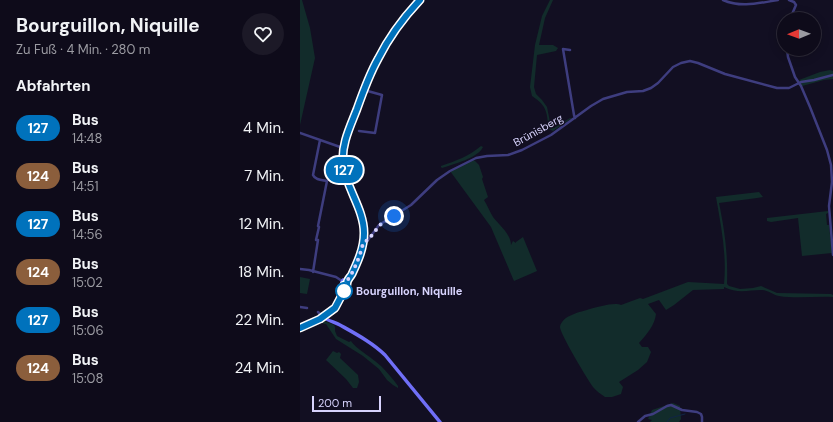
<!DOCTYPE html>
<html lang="de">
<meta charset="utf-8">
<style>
body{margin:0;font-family:"DM Sans",sans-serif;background:#1c1927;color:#f1f3f6;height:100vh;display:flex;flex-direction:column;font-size:15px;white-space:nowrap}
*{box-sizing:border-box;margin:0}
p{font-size:13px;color:#9b9ba2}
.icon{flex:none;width:22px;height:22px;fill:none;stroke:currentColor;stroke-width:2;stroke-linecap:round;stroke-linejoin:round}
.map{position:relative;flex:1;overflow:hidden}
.side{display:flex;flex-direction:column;background:#0e0b1a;width:300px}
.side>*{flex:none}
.badge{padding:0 8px;border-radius:13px;font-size:14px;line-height:26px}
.needle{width:26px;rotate:269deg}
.buttons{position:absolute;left:477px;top:12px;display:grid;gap:8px}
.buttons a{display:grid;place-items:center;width:44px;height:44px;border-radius:50%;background:#0e0b1a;box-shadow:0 2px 10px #0003,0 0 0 1px #2e2b39;font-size:20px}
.scale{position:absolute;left:12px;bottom:10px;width:69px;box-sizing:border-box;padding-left:4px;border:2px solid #d7d3fd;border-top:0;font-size:11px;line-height:14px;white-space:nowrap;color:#d7d3fd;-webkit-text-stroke:3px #120f22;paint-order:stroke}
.you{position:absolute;width:20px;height:20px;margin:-10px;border:3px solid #fff;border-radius:50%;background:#1a73e8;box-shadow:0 0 0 6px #1a73e833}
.map>.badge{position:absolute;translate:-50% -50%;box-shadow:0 0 0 2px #fff}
h2{padding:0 16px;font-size:15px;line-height:36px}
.round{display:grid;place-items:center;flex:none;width:42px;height:42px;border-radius:21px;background:#1c1927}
.headline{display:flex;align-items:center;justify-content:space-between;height:68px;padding:0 16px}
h1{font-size:19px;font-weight:700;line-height:30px}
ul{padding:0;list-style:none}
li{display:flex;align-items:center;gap:12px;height:48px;padding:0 16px}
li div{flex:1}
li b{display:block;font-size:15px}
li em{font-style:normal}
li .badge{min-width:44px;font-weight:700;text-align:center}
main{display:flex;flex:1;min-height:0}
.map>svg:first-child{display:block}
.green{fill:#122c2b}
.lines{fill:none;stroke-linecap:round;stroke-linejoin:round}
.stream{stroke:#102545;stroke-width:1}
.minor{stroke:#3e3d7f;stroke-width:2.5}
.secondary{stroke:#706ff7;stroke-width:3.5}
.line-casing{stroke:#fff;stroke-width:9}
.line{stroke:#0072bc;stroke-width:6}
.walk{stroke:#d7d3fd;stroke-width:4;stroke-dasharray:0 7.2}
.stop-dot{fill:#fff;stroke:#0072bc;stroke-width:2}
.labels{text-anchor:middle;stroke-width:3;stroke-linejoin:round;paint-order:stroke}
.street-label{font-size:11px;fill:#d7d3fd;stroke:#120f22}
.stop-label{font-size:11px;font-weight:bold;fill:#d7d3fd;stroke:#120f22;text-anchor:start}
</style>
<main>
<section class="side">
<div class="headline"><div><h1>Bourguillon, Niquille</h1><p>Zu Fuß · 4 Min. · 280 m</p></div><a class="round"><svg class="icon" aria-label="heart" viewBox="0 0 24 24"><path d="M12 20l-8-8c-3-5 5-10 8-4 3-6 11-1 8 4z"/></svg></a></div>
<h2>Abfahrten</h2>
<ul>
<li><span class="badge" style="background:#0072bc;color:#fff">127</span><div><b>Bus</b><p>14:48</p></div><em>4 Min.</em></li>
<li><span class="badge" style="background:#8b5e3c;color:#fff">124</span><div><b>Bus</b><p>14:51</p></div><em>7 Min.</em></li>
<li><span class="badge" style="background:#0072bc;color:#fff">127</span><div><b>Bus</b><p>14:56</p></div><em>12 Min.</em></li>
<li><span class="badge" style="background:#8b5e3c;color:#fff">124</span><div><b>Bus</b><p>15:02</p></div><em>18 Min.</em></li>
<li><span class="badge" style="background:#0072bc;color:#fff">127</span><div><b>Bus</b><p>15:06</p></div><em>22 Min.</em></li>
<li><span class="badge" style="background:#8b5e3c;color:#fff">124</span><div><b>Bus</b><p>15:08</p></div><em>24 Min.</em></li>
</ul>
</section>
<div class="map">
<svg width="533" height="422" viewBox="0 0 533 422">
<rect width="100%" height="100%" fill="#120f22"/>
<path class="green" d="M0,0H2L10,28L15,58L0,125Z
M250,0H253L245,18L239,45H253L258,48L256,51L237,55L234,87L236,94L242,100L247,107L251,127L254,128L270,118H272L253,131L249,129C246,111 248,107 232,96L230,87L235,45L242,16Z
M530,70L533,71V79L524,80L502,86L499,80L520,72Z
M181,146L183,147C178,158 154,164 142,168L141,167V166C156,161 169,156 181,146Z
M173,160L175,161L179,165L183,177L182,179L188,197L184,200C187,205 190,212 193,217C199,225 211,234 211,245L213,241L216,243V242L223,237L237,271L214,281L191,227L150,171Z
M459,192L463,197L457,198L419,203C425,232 428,255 427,284L429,286L440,289L453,288L461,286L477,293L531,294L533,295V297C515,296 497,299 479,296C473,295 468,290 461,290C448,290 438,294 424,287V289L393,290L374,305L366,310L359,300L348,304L356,314C355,325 346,335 339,343L342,347H348L351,352L347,362L338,370L319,382L323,387L321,394L312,397H305C301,394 296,391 293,387C288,380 260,334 260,327C262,315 281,312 290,309C298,307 314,302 321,305L340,298L343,299L388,282L424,284C427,255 421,226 416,197Z
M528,211V213L526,214L527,225H529L532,253L502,256L498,218L471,222L467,221V218Z
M0,277L10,279L7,294L0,293Z
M22,320L34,325L35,327V331L37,336L49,342L51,341C55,348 74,359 81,366C87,372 93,379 98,386V388L93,385L87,380L79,369L63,356L36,339L26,324H24L22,322L21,323L20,321Z
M33,351L37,353L39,352L41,354L40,358L58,375L59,382L57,388H53L46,379L26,360Z
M373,403L380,406L381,419L379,422H350L352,420L348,419L352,410Z"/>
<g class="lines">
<path class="stream" d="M367,422L370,418L385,414"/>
<path class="minor" d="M423,0C441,8 459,3 478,0
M489,0L494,2L496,5L490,19
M487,49L488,57L495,77L501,86L510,107L527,150L531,165L532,182L529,206L533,255
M270,50L263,49L274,115L275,118
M59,131L75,133L82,95L64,90
M0,133L43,148
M63,243L68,240L79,225L111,205L137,180L150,171L176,158L187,156L208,155L222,150L251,135L291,106L303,99L327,92L343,91L351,88L358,83L373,67L381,63L390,61L398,63L425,74L477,88H489L501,82L514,80L533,75
M0,269L9,270L36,277L42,281
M13,272L18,240H16L19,227L18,226L27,181C22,180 15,180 13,175L20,140
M0,307L7,308
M18,312L23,317
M338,422L345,416L353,414L367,406L371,405L382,410L397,412L401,414L402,417V422"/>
<path class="secondary" d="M47,281L43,280L42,282V284L45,285L47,284V281C52,275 55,267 58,259C76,215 42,196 43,157C43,140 50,125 56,110C63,93 69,76 78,59C88,37 104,18 120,0
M23,317C28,321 35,322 40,325C56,334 73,343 85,355L140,422
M0,328L20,319L35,308L43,291L45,285"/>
</g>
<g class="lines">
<defs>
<path id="line" d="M0,328L20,319L35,308L44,291V285L47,284C47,279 50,278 52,274C58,261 64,248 64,233C64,209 46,188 43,164C41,145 50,127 57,109C63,92 69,75 78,59C89,37 104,17 120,0"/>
</defs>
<use href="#line" class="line-casing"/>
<use href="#line" class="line"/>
<path class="walk" d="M44,291V285L47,284C47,279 50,277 52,273C57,263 61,253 63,243L68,240L80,225L94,216"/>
</g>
<circle class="stop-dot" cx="44" cy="291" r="8"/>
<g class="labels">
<g class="street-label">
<text transform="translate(238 130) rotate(-29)" y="4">Brünisberg</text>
</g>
<g class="stop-label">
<text x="56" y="295">Bourguillon, Niquille</text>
</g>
</g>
</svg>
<div class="buttons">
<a><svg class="needle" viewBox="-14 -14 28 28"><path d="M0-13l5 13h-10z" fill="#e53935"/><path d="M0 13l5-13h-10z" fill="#9b9ba2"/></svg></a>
</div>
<div class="scale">200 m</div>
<div class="you" style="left:94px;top:216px"></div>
<b class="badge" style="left:44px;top:170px;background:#0072bc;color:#fff">127</b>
</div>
</main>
